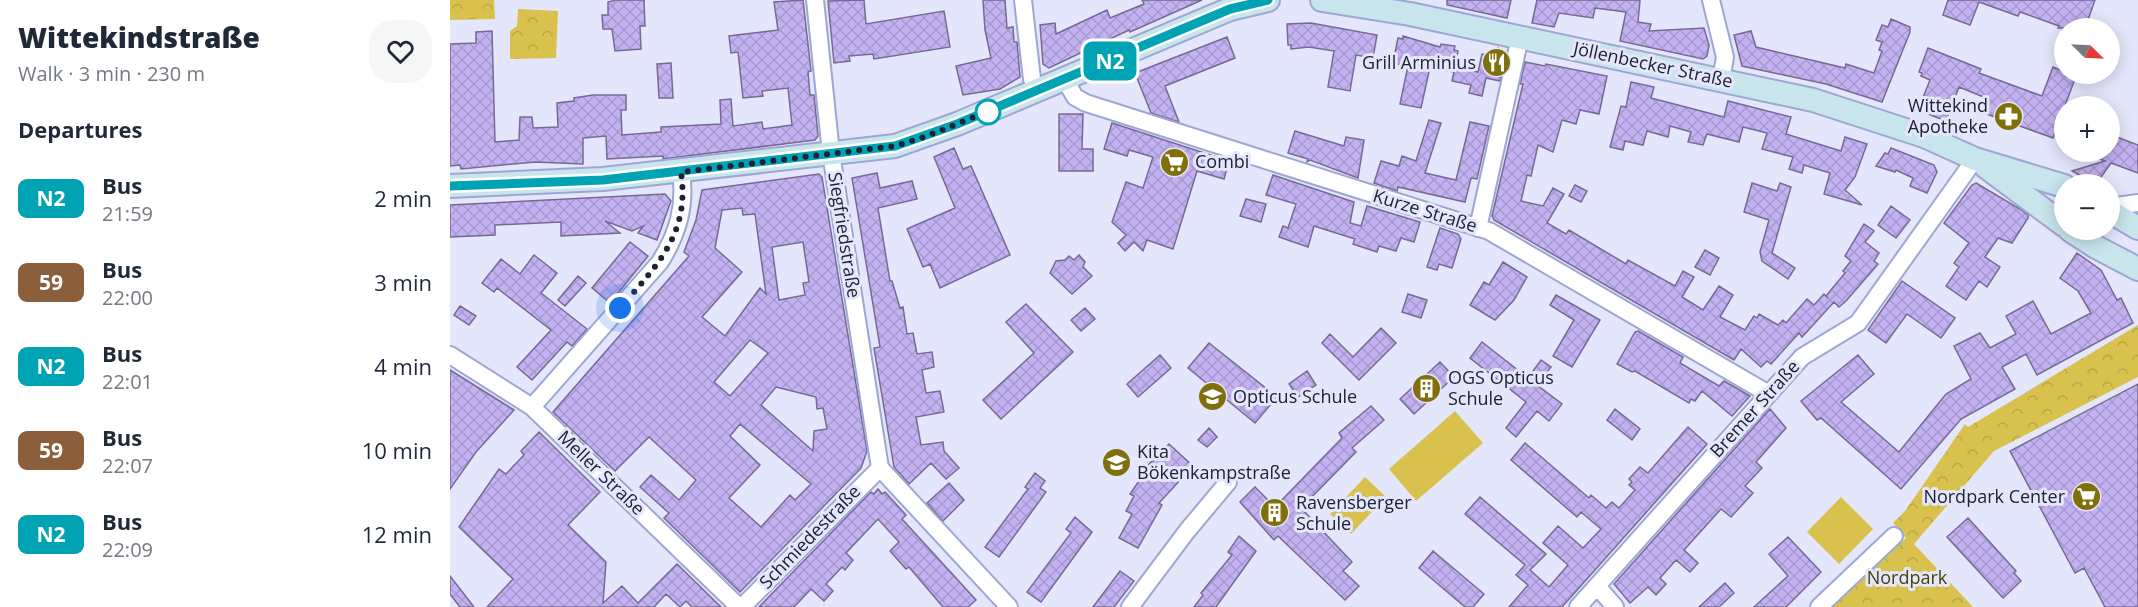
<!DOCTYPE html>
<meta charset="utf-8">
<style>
body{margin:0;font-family:"Open Sans",sans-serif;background:#f6f6f7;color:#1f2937;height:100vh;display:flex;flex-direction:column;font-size:22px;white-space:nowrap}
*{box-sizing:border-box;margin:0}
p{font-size:20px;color:#747a83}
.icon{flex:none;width:33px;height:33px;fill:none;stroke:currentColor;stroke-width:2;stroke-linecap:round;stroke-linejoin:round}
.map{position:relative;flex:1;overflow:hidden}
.drawer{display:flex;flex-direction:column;background:#fff;width:450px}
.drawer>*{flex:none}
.badge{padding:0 12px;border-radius:9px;font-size:21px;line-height:39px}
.needle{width:39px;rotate:114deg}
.tools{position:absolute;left:1604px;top:18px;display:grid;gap:12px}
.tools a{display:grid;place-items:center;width:66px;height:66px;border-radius:50%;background:#fff;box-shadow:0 3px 15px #0003;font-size:30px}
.you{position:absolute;width:30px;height:30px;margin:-15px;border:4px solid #fff;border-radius:50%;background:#1a73e8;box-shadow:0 0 0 9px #1a73e833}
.map>.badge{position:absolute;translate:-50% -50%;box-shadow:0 0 0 3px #fff}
h2{padding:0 18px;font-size:22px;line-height:54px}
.round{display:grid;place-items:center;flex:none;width:63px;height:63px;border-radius:24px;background:#f6f6f7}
.headline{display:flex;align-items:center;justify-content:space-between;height:102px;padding:0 18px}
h1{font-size:28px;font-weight:800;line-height:45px}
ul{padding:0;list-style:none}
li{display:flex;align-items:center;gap:18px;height:84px;padding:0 18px}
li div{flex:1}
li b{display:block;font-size:22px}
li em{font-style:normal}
li .badge{min-width:66px;font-weight:700;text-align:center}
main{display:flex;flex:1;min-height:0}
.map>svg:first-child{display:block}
.forest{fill:url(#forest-crowns)}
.garden{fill:#d9c14e}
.building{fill:url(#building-cross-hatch);stroke:#766a95;stroke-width:1.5;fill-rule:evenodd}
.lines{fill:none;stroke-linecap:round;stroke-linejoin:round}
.street-casing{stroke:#9ea6d4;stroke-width:20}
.secondary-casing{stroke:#9ea6d4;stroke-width:26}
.street{stroke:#fff;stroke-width:16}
.secondary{stroke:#c8e5ec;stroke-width:22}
.line-casing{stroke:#fff;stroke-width:14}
.line{stroke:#00a3b4;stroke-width:9}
.walk{stroke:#202234;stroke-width:6;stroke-dasharray:0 10.8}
.stop-dot{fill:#fff;stroke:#00a3b4;stroke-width:3}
.labels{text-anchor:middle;stroke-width:6;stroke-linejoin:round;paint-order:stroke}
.poi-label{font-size:18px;fill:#202234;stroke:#e4e7fb;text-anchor:start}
.street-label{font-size:18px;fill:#202234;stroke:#e4e7fb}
.park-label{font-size:18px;fill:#493e04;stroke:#e4e7fb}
</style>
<main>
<section class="drawer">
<div class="headline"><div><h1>Wittekindstraße</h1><p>Walk · 3 min · 230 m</p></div><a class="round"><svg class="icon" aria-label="heart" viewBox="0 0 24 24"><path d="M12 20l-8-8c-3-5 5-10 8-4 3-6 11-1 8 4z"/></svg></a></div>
<h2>Departures</h2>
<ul>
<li><span class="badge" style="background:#00a3b4;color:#fff">N2</span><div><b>Bus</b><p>21:59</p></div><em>2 min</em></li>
<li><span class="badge" style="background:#8b5e3c;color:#fff">59</span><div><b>Bus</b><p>22:00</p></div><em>3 min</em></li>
<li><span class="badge" style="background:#00a3b4;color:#fff">N2</span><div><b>Bus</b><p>22:01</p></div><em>4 min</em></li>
<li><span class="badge" style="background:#8b5e3c;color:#fff">59</span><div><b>Bus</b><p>22:07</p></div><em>10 min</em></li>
<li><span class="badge" style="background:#00a3b4;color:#fff">N2</span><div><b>Bus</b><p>22:09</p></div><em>12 min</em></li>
</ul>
</section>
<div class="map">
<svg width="1688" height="607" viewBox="0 0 1688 607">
<defs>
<pattern id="forest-crowns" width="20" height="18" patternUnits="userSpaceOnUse" patternTransform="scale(1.5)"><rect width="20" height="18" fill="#d9c14e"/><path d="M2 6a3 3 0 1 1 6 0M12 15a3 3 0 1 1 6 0" fill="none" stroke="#baa645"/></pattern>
<pattern id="building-cross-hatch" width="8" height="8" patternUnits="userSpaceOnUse" patternTransform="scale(1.5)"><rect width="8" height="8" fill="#c3b1f1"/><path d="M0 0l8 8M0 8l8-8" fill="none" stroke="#a798cf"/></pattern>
</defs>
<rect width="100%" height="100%" fill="#e4e7fb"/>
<path class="forest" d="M0,0H44L45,19L0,20Z
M68,9L108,11L106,58L60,59V31L67,26Z
M1688,325V377L1544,451L1464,544L1523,607H1383L1456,538L1443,523L1455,511L1515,424L1518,427Z"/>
<path class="garden" d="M1005,411L1033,443L966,501L939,469Z
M915,477L936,497L901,534L880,514Z
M1391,497L1423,529L1389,564L1357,532Z"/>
<path class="building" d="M166,0H194L195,26H190L191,49L165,51L162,29H153L152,15H158V2Z
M353,0L361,71L358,72L360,95H364L368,136L365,140L213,159V156L157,159L156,136L133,138V164L85,162L11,169L10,165L0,166V44L26,43V32L42,31L45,142L69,140L70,117H82L83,128L108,127L107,103L124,101V98L143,95H176V110H171L172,135L211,132V127L271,124L270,100L281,99L283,126L312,122L313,129L342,125L338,88L312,91L313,96L293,98L288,52L281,53L279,36L328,30L324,2Z
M414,0L416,24L494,11L500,47L424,59L423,54L399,56L400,61L384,63L378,1Z
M533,0H555L557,28L563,27L564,42H567L570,77L550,89L513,95L506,66L541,58L535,30Z
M692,0H752L680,32L679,30L599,68L593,64L590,25L605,23L606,34L657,10L660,18L694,4Z
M997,0H1061L1057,18L997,5Z
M1087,0H1190L1188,22L1201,24L1199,31L1254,28L1259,45L1257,56L1253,59L1170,41L1176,12L1145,8L1143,18L1109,13L1104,27L1082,23Z
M1498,0H1645L1635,28H1608L1609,26L1570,12L1568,16L1529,2L1520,25L1493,15Z
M1441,19L1460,27V32L1432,102L1376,84L1292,66L1284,35L1301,31L1306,47L1395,68L1396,64L1424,73L1432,51L1429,50L1432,42L1426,40L1432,25L1438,27Z
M861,23L927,35L923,58L906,55L900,91L878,87L884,51L859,47L841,49V45H838L837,24Z
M953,36L990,47L991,44L1005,46L1004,50L1008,51L1005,67L1028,72L1032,54L1045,56L1048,48L1055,58L1050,81L1036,78L1032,96L1019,93L1021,85L1002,81L1004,72L980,67L971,108L950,104L958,66L943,63L948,38L953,39Z
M777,37L785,58L715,86L729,122L701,113L685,73Z
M1478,48L1531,69L1529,73L1592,96L1603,67L1626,76L1603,138L1531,112L1536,98L1509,87L1496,121L1468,110L1480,80L1471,76L1472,73L1469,72Z
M1075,62L1095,66L1096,64L1157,76L1149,114L1130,110L1126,124L1112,120L1103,152L1088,145L1081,176L1077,175L1071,201L1093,206L1103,188L1114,194L1097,223L1116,234L1119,230L1176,264L1178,260L1225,286L1233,271L1244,277L1232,297L1253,310L1269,286L1283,295L1270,317L1295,330L1304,316L1307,318L1309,314L1328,325L1333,320L1336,323L1357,299L1364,305L1374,294L1378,298L1376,296L1395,273L1393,271L1401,261L1395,256L1414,224L1424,231L1415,242L1429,253L1424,261L1428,264L1396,301L1389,307L1384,302L1352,337L1349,333L1321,364L1317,361L1311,367L1291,349L1284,360L1044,220L1042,216L1073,84H1070Z
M221,63L223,98H209L207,64Z
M1181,82L1204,87L1201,98L1274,117L1278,101L1341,117L1336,134L1391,151L1395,137L1417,144L1405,177L1395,190L1412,205L1374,194L1380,173L1354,165L1352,173L1339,169L1343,157L1312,149L1317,133L1293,127L1289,142L1257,134L1253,145L1238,142L1241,132L1220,126L1218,137L1197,131L1193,145L1175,141L1173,150L1160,147L1171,106L1176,107Z
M609,114H633L632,149H643V171H609Z
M979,120L991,123L975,173L1006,180L1020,122L1039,126L1027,179L1021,178L1015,202L948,187L947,191L924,183L931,161L949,166L952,156L966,161Z
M662,123L779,161L774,179L747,171L723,249L697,240L693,251L684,242L675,251L668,243L676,235L662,222L676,182L693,188L703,157L679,150L677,156L654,149Z
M845,131L894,146L896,137L914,140L908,178L860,160L857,162L858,159L838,153Z
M1659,134L1688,145V173L1661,163L1646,184L1622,171L1655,161L1633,153L1659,152Z
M504,148L513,169L521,166L560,255L490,288L480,264L473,267L457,229L505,208L484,157Z
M1441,148L1484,165L1487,172L1477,193L1460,186L1463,178L1446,170L1445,172L1426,166L1435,153L1438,154Z
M427,173L430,188L462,181L467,199L428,208L440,281H442L450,308L453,307L457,334L463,333L467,354L482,352L484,367L472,370L476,393L490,391L494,412L466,417L471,445L493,442L494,451L509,468L496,479L481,463L459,484L444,467L424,348L430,347L402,178Z
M369,174L372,177L417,451L411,468L290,592L214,518L219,513L190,487L201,475L229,500L246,480L199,437L165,471L103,412L239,256L234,252L246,220L252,190ZM292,208L293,215L305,214L316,294L310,288L275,336L252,317L292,272L265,248L272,210ZM353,242L359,282L353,283L355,295L329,300L322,247ZM300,340L318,353L280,396L264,382ZM326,387L366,397L367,409L373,408L377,429L364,431L363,451L311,405ZM290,424L361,484L345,500L340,495L311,527L279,498L310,465L280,436Z
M823,175L904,202L900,223L911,226L917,206L970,222L964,242L951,238L946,251L929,246L927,252L903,244L905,239L864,226L858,247L829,237L833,226L838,228L846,204L816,195Z
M1302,183L1327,191L1330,183L1341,187L1322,253L1345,268L1338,279L1312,261L1310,252L1319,220L1294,212Z
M1526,183L1570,209L1578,215V218L1562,243L1548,238L1535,257L1550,267L1537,287L1529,281L1516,300L1496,286L1509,267L1504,263L1519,243L1494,223L1522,185Z
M1125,185L1137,191L1131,202L1119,196Z
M215,194L221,201L207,240L188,233L193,226L182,231L155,221L170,233L111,236V222L45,225V235L0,237V205Z
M796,199L816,204L811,222L790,216Z
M1441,206L1460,220L1446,238L1428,225Z
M990,228L1008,234L1011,239L1002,268L989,264L987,270L977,267Z
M180,242L198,256L160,303L142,288Z
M1255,250L1269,258L1260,275L1245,267Z
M1627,253L1651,270L1667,300L1671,298L1683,323L1587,375L1576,354L1552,367L1565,389L1511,419L1451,489L1371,418L1367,420L1351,401L1408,355L1424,374L1391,402L1449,452L1496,394L1521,379L1504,346L1530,333L1540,348L1566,334L1556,316L1583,301L1601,334L1641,313L1628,291L1610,278Z
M84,255L107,273L91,293L137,329L122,346L117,342L82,380L67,367L101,330L47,288L44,292L32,283L51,259L70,274Z
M629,255L635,262L633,267L642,276L622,294L600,273L606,261L615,260L619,256L624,260Z
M1053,262L1077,277L1064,300L1045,320L1020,305L1034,282L1039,285Z
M128,276L136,283L115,306L108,300Z
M1452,281L1505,318L1491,338L1457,314L1436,343L1418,330Z
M958,294L977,300L971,318L952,312Z
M1106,295L1150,320L1122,367L1103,356L1124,320L1100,305Z
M576,304L623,352L551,419L533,400L584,353L556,322Z
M10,306L26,316L19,325L4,315Z
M635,308L645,319L631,331L621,320Z
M931,328L946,343L909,380L872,343L880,334L903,357Z
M1188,331L1233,357L1230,363L1269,386L1274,381L1300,396L1282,416L1252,391L1245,401L1241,399L1239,403L1185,371L1182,372L1167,364L1185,332Z
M1032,342L1078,378L1091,360L1101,367L1087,385L1112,404L1099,421L1087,411L1066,437L1056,428L1076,402L1020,358Z
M759,343L827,397L805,423L738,368Z
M710,355L721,368L688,397L677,384Z
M990,362L1004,377L964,414L950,399Z
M0,370L64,410L26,452L0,489Z
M857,371L866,385L848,397L839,384Z
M1688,384V607H1655L1634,568L1625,573L1560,451Z
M921,406L934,420L902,448L906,452L851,508L902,562L893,571L909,586L895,600L828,536L824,540L790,502L805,487L825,507L892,438L889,433Z
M1165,409L1190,429L1182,440L1157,420Z
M1320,409L1336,428L1306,462L1312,468L1295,486L1303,493L1281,517L1271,509L1234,550L1248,563L1240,572L1226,560L1210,578L1216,584L1206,595L1198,587L1180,603L1164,584Z
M1238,427L1257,444L1112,607H1059L1078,585L1066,575L1075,565L1015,514L1030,497L1096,554L1080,570L1099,587L1118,565L1093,543L1108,526L1133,548L1151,529L1131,512L1127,517L1061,460L1075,443L1139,498L1141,495L1156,508L1162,502L1169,508L1185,490L1179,485L1182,482L1179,479L1190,467L1198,473Z
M759,428L767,437L757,447L748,440Z
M89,432L150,492L118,525L156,562L153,603L172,586L188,603L227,564L271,607H242L236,601L230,607L216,594L204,607H37L63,579L9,527L49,469L56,474L74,455L71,451Z
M719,444L743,466L709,503L712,505L688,548L669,538L682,514L676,511L684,496L680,494L696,471L694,469Z
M585,473L595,481L590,488L596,492L549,557L535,547L578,489L575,487Z
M499,483L514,500L493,521L477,503Z
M428,489L432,494L435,492L456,515L452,519L526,600L518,607H493L459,567L456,569L440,551L449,542L428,519L396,553L403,560L395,570L392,567L376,584L383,591L374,601L361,589L344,607H309L421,492L424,494Z
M625,517L642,532L591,602L577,592L621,533L616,529Z
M1518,518L1566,571L1564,573L1571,581L1553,598L1497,537Z
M789,536L806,551L766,607H744L753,595L751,593L782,555L778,552Z
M1338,537L1371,572L1336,607H1304L1338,576L1319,554Z
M983,551L1034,594L1023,607H1015L969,568Z
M670,571L684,581L664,607H643Z
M0,576L24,607H10L0,594Z
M1275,583L1284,593L1269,607H1249Z"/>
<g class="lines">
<defs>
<path id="street" d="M365,0L381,153L430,468L559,607
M573,0L582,79L587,91
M1261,0L1275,57L1271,80
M615,80L625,97L636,103L1039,231L1317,393
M1659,207L1688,203
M1028,228L1070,37
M0,355L82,407L289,607
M82,407L210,262C228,233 236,206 231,172
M1147,586L1165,607
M292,607L430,468
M680,607L737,531L778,482
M1128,607L1352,357L1408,323L1525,159
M1369,607L1444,536"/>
<path id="secondary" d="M872,0L960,14L1363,100L1474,136L1525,159L1614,186
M1536,167L1614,225
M0,186L153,179L445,146L507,124L780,9L818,0
M1659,211L1688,228
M1620,230L1646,247L1688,269"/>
</defs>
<use href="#street" class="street-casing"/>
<use href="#secondary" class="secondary-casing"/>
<use href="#street" class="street"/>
<use href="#secondary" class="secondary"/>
</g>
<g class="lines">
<defs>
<path id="line" d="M0,186L153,180L445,146L507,124L780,9L818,0"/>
</defs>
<use href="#line" class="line-casing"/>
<use href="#line" class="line"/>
<path class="walk" d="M170,308C208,264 240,234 231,172L445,146L477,136L544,109L538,112"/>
</g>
<defs>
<symbol id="restaurant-disc" viewBox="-11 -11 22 22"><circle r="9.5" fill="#816f0c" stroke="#e4e7fb"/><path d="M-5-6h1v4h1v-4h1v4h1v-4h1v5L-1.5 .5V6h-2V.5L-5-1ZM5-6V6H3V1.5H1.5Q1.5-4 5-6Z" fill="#fff"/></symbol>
<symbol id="pharmacy-disc" viewBox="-11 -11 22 22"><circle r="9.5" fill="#816f0c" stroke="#e4e7fb"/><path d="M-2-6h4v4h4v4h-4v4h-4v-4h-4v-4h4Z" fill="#fff"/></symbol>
<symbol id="supermarket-disc" viewBox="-11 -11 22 22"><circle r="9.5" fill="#816f0c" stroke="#e4e7fb"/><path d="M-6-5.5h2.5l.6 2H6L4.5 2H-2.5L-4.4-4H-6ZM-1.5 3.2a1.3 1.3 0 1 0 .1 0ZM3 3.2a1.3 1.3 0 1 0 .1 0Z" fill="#fff"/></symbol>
<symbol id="building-disc" viewBox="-11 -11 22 22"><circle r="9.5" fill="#816f0c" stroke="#e4e7fb"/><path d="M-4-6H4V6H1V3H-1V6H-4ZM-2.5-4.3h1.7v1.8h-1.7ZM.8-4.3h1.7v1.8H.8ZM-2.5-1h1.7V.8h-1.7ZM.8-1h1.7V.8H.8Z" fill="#fff"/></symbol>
<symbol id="school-disc" viewBox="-11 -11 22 22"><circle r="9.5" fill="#816f0c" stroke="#e4e7fb"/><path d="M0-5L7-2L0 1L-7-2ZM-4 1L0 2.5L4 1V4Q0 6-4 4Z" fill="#fff"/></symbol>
</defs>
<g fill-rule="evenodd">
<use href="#restaurant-disc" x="1030" y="46" width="33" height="33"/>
<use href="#pharmacy-disc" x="1542" y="100" width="33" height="33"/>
<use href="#supermarket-disc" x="708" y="146" width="33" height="33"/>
<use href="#building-disc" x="960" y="372" width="33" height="33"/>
<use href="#school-disc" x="746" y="380" width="33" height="33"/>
<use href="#school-disc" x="650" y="446" width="33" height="33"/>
<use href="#supermarket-disc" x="1620" y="480" width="33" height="33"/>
<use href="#building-disc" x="808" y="496" width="33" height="33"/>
</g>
<circle class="stop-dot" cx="538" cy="112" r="12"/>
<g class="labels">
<g class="poi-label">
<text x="1026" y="69" text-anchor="end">Grill Arminius</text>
<text x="1538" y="112" text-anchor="end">Wittekind<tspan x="1538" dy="21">Apotheke</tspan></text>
<text x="745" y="168">Combi</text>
<text x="998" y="384">OGS Opticus<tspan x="998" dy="21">Schule</tspan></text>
<text x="783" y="403">Opticus Schule</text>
<text x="687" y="458">Kita<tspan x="687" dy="21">Bökenkampstraße</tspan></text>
<text x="1615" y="503" text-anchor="end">Nordpark Center</text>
<text x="846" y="509">Ravensberger<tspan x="846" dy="21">Schule</tspan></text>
</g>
<g class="street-label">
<text transform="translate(1203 65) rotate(12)" y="6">Jöllenbecker Straße</text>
<text transform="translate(975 211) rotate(17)" y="6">Kurze Straße</text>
<text transform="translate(394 235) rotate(81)" y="6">Siegfriedstraße</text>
<text transform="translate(1305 409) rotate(-48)" y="6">Bremer Straße</text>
<text transform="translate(151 473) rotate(44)" y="6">Meller Straße</text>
<text transform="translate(360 537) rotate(-46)" y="6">Schmiedestraße</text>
</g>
<g class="park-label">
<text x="1457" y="584">Nordpark</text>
</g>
</g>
</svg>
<div class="tools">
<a><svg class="needle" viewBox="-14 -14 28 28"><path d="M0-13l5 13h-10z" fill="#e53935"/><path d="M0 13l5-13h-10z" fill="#747a83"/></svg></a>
<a>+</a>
<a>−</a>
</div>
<div class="you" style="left:170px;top:308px"></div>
<b class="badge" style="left:660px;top:61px;background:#00a3b4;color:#fff">N2</b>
</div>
</main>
